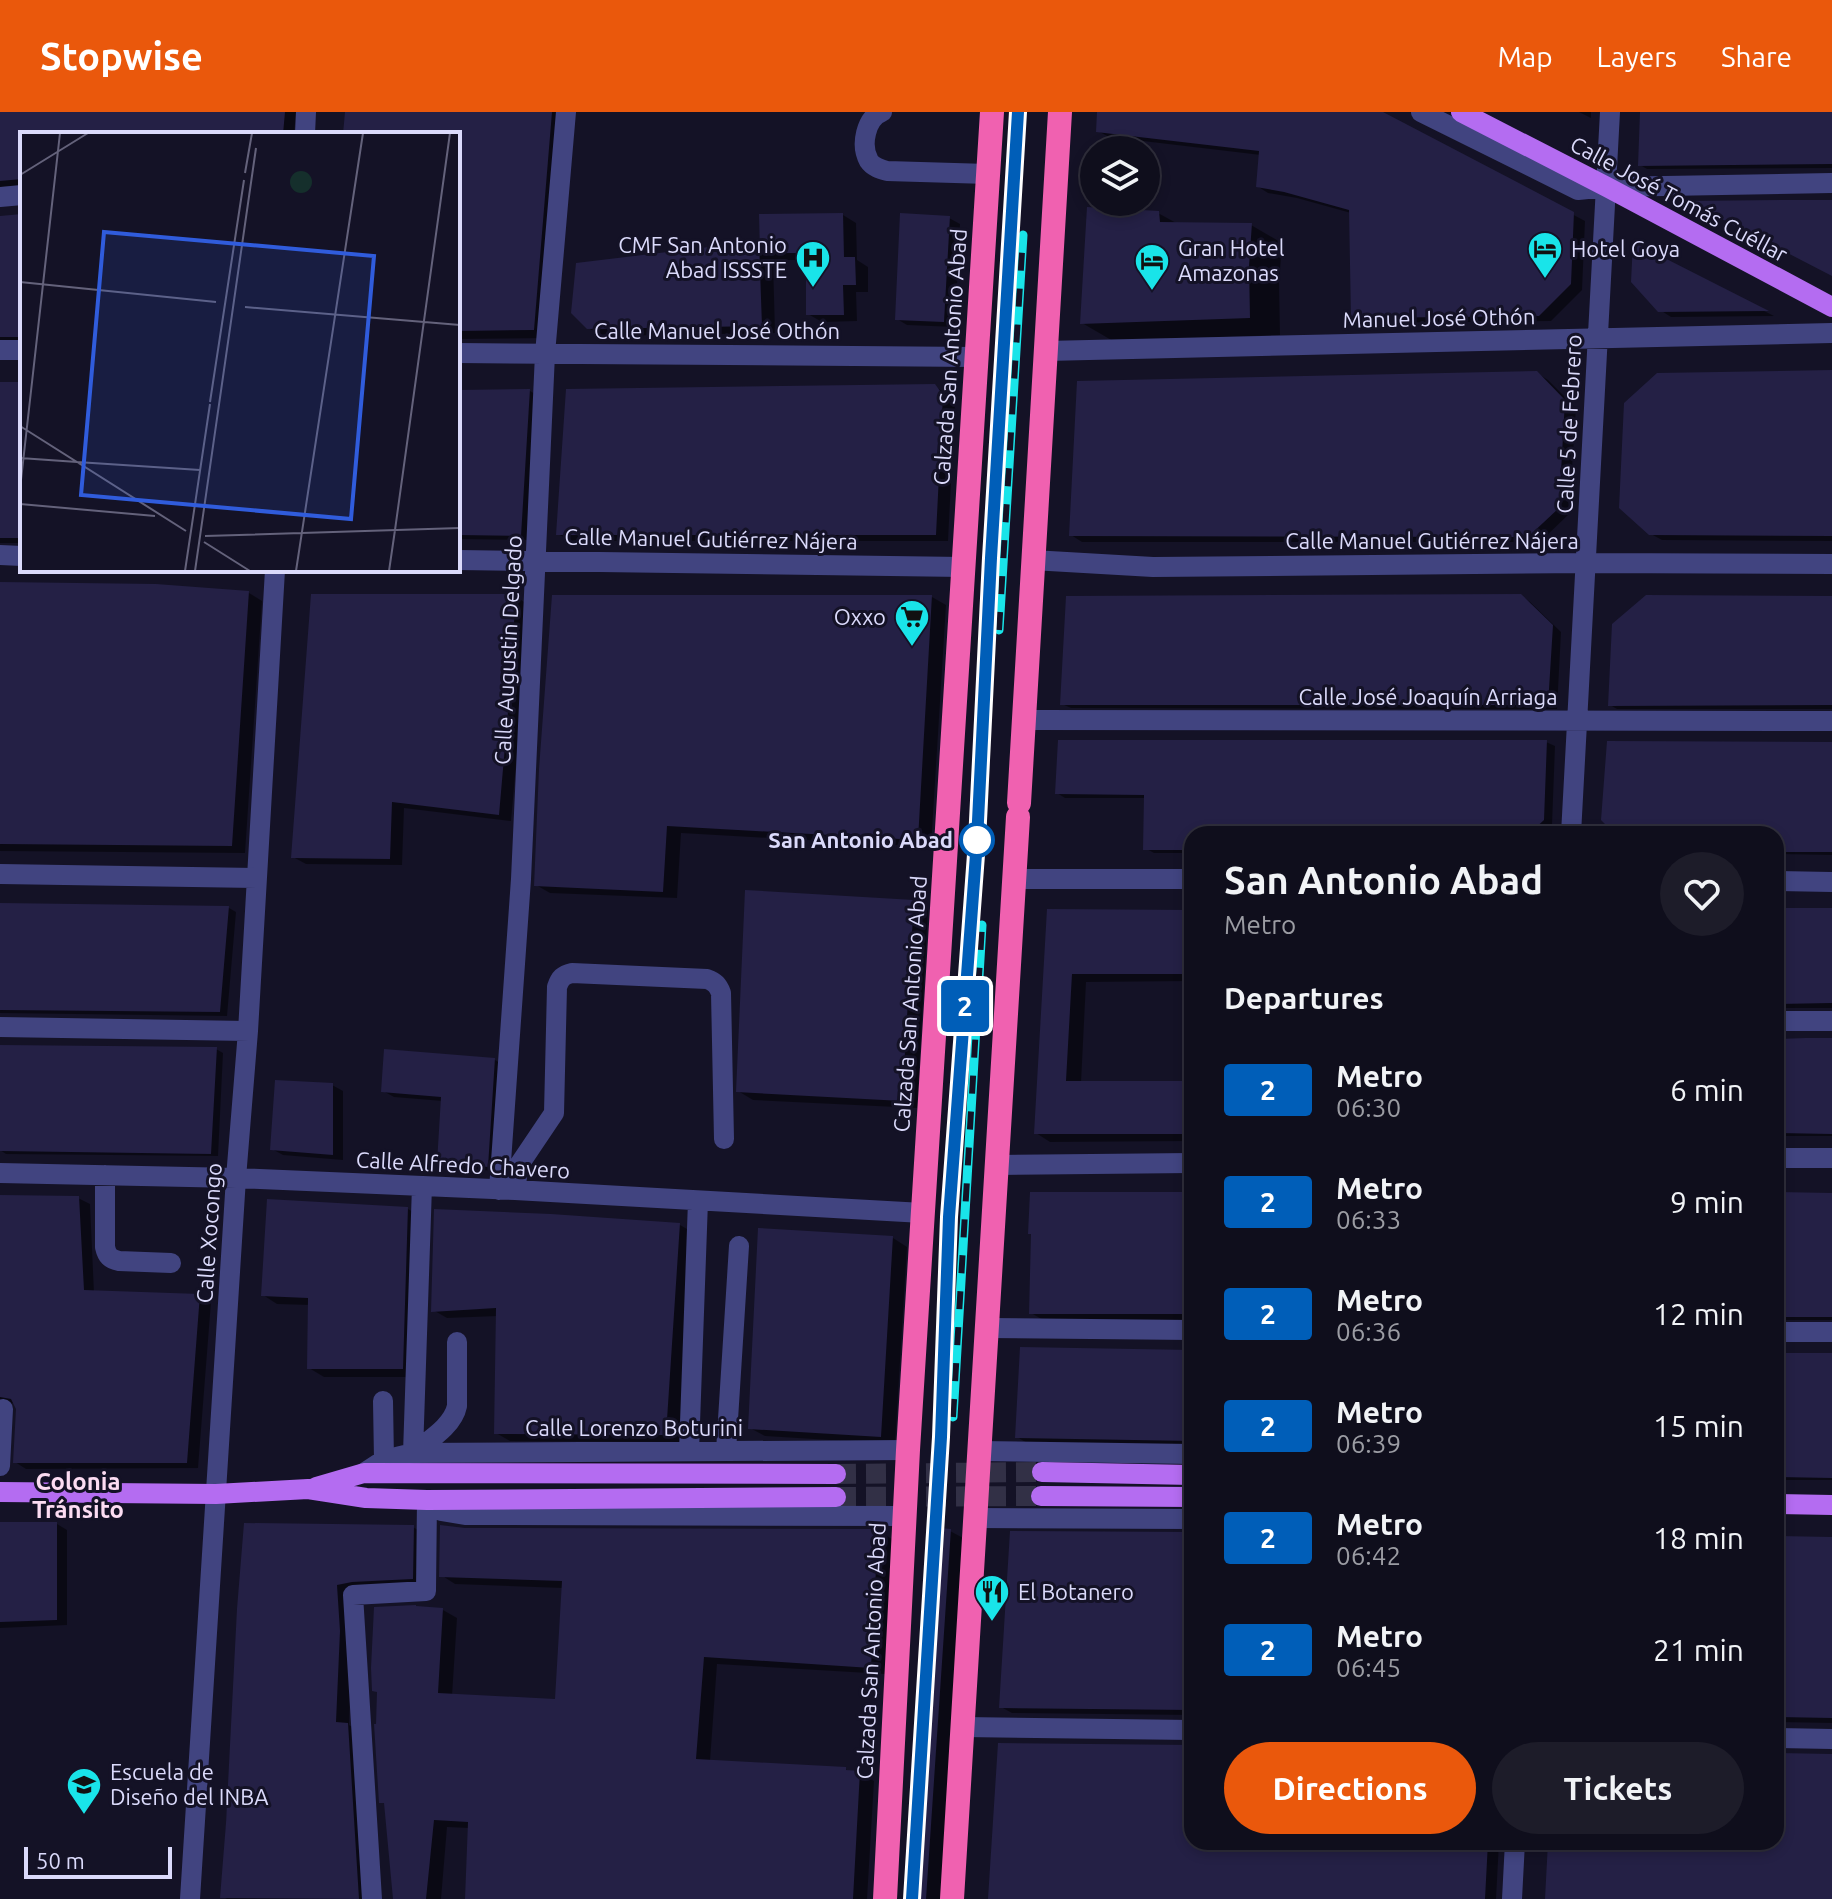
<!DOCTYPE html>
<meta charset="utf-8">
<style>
body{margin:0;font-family:Ubuntu,sans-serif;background:#1d1c29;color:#f1f3f6;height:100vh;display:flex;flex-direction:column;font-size:30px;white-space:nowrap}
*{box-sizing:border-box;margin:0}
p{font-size:26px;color:#9b9ca3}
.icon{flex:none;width:44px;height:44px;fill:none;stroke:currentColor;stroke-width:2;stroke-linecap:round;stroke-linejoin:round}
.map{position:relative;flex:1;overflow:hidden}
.side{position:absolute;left:1184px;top:714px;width:600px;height:1024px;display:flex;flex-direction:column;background:#0f0e1c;border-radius:24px;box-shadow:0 4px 12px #0003,0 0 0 2px #2f2e3b}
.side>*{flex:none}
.badge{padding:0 16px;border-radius:6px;font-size:28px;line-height:52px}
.tools{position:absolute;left:1080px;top:24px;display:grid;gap:16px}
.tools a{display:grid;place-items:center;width:80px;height:80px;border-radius:50%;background:#0f0e1c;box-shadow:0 4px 12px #0003,0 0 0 2px #2f2e3b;font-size:40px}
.scale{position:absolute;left:24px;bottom:20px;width:148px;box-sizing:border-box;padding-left:8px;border:4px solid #dbdafb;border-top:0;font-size:22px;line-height:28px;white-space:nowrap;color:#dbdafb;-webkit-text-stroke:6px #141226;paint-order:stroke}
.map>.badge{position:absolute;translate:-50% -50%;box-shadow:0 0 0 4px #fff}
h2{padding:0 40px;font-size:30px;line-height:72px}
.round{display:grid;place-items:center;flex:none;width:84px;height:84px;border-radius:42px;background:#1d1c29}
.head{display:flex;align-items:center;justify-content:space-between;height:136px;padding:0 40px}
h1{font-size:38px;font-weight:700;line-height:60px}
.action{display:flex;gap:16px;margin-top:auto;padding:16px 40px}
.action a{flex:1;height:92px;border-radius:48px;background:#ea580c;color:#fff;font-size:32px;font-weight:700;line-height:92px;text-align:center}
.action a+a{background:#1d1c29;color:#f1f3f6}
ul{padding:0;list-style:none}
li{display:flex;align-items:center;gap:24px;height:112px;padding:0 40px}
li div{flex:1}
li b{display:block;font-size:30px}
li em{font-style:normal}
li .badge{min-width:88px;font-weight:700;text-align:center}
header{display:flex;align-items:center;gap:48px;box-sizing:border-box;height:112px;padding:0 40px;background:#ea580c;color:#fff}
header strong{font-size:38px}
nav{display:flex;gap:44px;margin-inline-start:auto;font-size:28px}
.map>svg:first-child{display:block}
.shadow{fill:#0007}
.building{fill:#242045}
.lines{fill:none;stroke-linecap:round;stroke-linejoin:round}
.major-tunnel{stroke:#323046;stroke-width:20;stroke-dasharray:20 10;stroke-linecap:butt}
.minor{stroke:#414480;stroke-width:20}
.major{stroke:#b46cf1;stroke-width:20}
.highway{stroke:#f061b0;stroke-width:24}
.rail-casing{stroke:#19e4e9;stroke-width:9}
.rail{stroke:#141226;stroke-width:6;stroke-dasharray:18;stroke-linecap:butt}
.line-casing{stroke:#fff;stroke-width:18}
.line{stroke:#005eb8;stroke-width:12}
.stop-dot{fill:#fff;stroke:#005eb8;stroke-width:4}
.labels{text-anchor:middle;stroke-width:6;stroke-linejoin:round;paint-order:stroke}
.street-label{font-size:22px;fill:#dbdafb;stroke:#141226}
.poi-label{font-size:22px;fill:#dbdafb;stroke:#141226;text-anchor:start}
.stop-label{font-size:22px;font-weight:bold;fill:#dbdafb;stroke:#141226;text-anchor:end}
.neighbourhood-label{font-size:24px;font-weight:bold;fill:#fcdcf2;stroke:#141226}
.inset-road{fill:none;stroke:#64627b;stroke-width:2}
.view{fill:#305cdc;fill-opacity:0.15;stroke:#305cdc;stroke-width:4}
.inset-edge{fill:none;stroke:#dbdafb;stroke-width:4}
</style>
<header>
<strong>Stopwise</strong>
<nav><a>Map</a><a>Layers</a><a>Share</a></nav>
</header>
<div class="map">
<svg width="1832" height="1787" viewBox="0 0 1832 1787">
<rect width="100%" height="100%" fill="#141226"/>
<path class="shadow" d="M0,0H296L294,22H22V73L0,75Z
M347,0H568L550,226L458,227V22H346Z
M1098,0H1379L1585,109L1582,178L1551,209L1364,211L1353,204L1351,101L1297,86L1268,81L1257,74L1261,43L1109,25L1098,19Z
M1579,0H1591V6Z
M1642,0H1832V56L1647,57L1640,53Z
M1158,101L1178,112L1251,113L1282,131L1279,172L1280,223L1113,229L1082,211Z
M843,103L856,111L857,148L868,155V180H856L857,209L822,210L808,202V148H773L775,221L603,224L588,216L759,131L762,133Z
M22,105V229H0V106Z
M949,106L960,112L955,215L907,213L897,207Z
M1635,133L1774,204L1671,205L1660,198Z
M1832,260V429L1662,428L1651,422Z
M1537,261L1548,268L1576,296L1569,402L1540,430H1082L1071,423Z
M0,272H22V431H0Z
M934,274L947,282L955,291L948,429H570L558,422Z
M530,279L540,285L530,428L458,427V280Z
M0,472L249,481L262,489L245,741L0,739Z
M515,484L527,492L524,563L511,709L404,696L402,753L306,752L293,745Z
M1521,484L1530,490L1561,520L1557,597L1071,596L1062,592Z
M932,485L946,493L931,735L681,721L677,786L550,781L536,773Z
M1832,487V597H1617L1610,593Z
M1546,630L1555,634L1552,713L1542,722H1192V741H1154L1145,736L1146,686H1065L1057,681Z
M1832,631V743L1776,742V722H1617Z
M914,790L928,798L917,996L753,988L738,979Z
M0,794L229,796L236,800L227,904L0,901Z
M1049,799L1192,800V869L1086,870L1081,971H1192V1029L1050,1030L1036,1021Z
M1776,799H1832V896H1776Z
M1832,929V1024H1776V930Z
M0,935L216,937L223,941L218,1044L6,1042L0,1038Z
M495,948L505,954L498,1059L449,1056L439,1050L443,989L394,985L383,979Z
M332,973L343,979V1048L283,1043L272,1037Z
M1192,1082V1209H1045L1031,1201Z
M1776,1083H1832V1208H1776Z
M0,1085L78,1086L90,1092L94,1181L200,1184L211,1190L198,1356L26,1357L15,1350L18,1296L15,1290L4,1295L0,1319Z
M408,1097L422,1105L417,1265H324L309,1256L310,1193L277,1192L263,1183Z
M680,1113L694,1121L680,1330L510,1329L496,1321L498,1204L447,1206L433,1198Z
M893,1126L907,1135L895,1332L765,1324L750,1316Z
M1192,1240V1333L1027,1331L1017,1325Z
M1776,1242H1832V1368H1776Z
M0,1411L57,1412L67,1418V1513L0,1516Z
M413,1415L426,1423V1473L367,1476L352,1528L349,1613L361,1620L371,1787H227L222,1784L239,1497Z
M465,1418L878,1419L892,1427L885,1562L717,1552L710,1649L845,1657L851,1660L860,1661L874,1669L867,1787H467L469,1716L447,1715L441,1787H395L386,1693L381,1689L443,1498L457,1506L452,1584L557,1589L563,1476L455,1472L441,1463Z
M950,1419L965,1427L941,1787H906Z
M1192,1422V1603L1012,1601L1001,1595Z
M1776,1426H1832V1611L1776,1610Z
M1192,1635V1730H1499L1496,1787H990Z"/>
<path class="building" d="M0,0H285L283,22H22V67L0,69Z
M345,0H552L534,218L458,219V22H343Z
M1097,0H1383L1574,100L1571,172L1539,204L1351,206L1349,98L1284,80L1256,75L1259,39L1096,20Z
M1640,0H1832V52L1638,54Z
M1789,88H1832V164L1687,89Z
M1087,95L1159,99L1160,110L1252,111L1249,154L1250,206L1080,212Z
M843,101L844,145H855L856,173H843L844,203H806V141H760L759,102Z
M900,101L950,104L944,210L895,208Z
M22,102V225H0V104Z
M759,129L762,214L587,217L571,201L576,151Z
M1633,130L1769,199L1658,200L1631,170Z
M1832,258V424L1649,423L1619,396L1624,291L1657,261Z
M1537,259L1565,288L1559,396L1528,425L1069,424L1077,269Z
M0,270H22V426H0Z
M935,272L943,283L936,423H556L566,277Z
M530,277L521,424L458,423V278Z
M0,470L156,472L249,479L232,734L0,732Z
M311,482H516L511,553L512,554L499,703L392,690L390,747L291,746Z
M1521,482L1553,513L1548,593H1060L1066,484Z
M552,483H932L918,728L667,714L663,780L534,774L539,657Z
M1646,483L1832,484V593L1608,594L1612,512Z
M1058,628H1547L1544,708L1529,722H1192V738H1143L1144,683L1055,682Z
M1607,629L1832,630V740H1776V722H1615L1601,708Z
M745,778L914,788L902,989L736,980Z
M0,791L229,794L220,900L0,898Z
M1776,796H1832V891L1776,892Z
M1047,797L1192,798V862H1072L1066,969H1192V1022H1034Z
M1806,926H1832V1022L1776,1021V927Z
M0,933L217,935L211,1042L0,1039Z
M384,937L495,946L488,1055L437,1051L441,985L381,980Z
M275,968L333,971V1043L270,1038Z
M1030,1080H1192V1202H1029L1031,1122H1028Z
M1776,1080L1832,1081V1205H1776Z
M0,1083L79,1084L84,1178L200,1182L187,1351H13L16,1297L11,1287L0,1285Z
M267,1087L408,1095L403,1257H307L308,1186L261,1184Z
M434,1097L551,1102L680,1111L666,1323L494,1322L496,1196L431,1200Z
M758,1116L893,1124L881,1325L748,1317Z
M1020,1235L1192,1238V1329L1015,1326Z
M1776,1241H1832V1366L1776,1365Z
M0,1410H57V1508L0,1510Z
M244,1411L414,1413L413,1467L352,1470L337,1473L340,1519L336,1610L348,1611L359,1787L220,1786L226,1711L237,1497Z
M440,1413L465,1416L878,1417L871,1556L704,1545L696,1647L846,1655V1658L860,1659L853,1787H465L468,1710L434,1708L426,1787H393L384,1691H379L374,1612H376L377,1580L372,1579L371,1556L374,1495L416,1493V1494L443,1496L438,1581L555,1587L562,1469L439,1465Z
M929,1415L951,1417L926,1787H904Z
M1010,1419L1192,1420V1598L999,1596Z
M1776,1424L1832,1425V1606L1776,1605Z
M998,1631L1192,1633V1730H1488L1485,1787H988Z
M1776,1641L1832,1642V1787H1545L1548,1730H1776Z"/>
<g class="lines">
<path class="major-tunnel" d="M836,1362L1042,1360
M836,1385L1041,1384"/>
<path class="minor" d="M882,0C866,6 860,33 869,49C873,55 880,57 887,59L988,62
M1421,0L1578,78L1607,75L1832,71
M305,22L306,0
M0,85L22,83
M0,238H22
M1046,239L1832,221
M458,241L976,245
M0,443L22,444
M458,448L963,455
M1032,448L1153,455L1586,451L1832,452
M1024,608L1832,609
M1571,722L1610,0
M0,762L257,766
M1015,767H1192
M1776,769L1832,770
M1776,909H1832
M0,915L248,919
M1776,1046H1832
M997,1053L1192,1051
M0,1061L236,1066L515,1078L923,1101
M105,1063V1135C107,1144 110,1147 119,1149L171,1151
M499,1078L521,767L545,242L566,0
M515,1078L519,1053L554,1001L557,875C560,866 563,863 572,861L707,867C715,870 718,873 721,881L724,1027
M987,1216L1192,1218
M1776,1220H1832
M383,1289L384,1348
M689,1339L698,1089
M726,1339L739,1134
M979,1339L1192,1342
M413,1341L422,1074
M413,1341C429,1328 453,1314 457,1294V1230
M0,1354L3,1297
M364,1361L384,1348L413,1341L908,1338
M427,1388L441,1399L465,1403L904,1404
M976,1406L1192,1407
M963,1615L1192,1618
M1776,1626L1832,1627
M190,1787L236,1066L248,919L275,458
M372,1787L353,1483L426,1479L427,1388
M1512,1787L1515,1730"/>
<path class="major" d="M1461,0L1607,75L1832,195
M1042,1360L1192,1363
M316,1375L364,1361L836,1362
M0,1380L216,1382L308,1377L366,1386L427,1388L836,1385
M1041,1384L1192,1385
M1776,1392L1832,1393"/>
<path class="highway" d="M1019,691L1060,0
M885,1787L908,1338L992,0
M952,1787L1018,705"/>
<defs>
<path id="rail" d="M999,518L1023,123
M953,1305L982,813
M912,1787L941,1325L949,1105L977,729L991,446L1018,0"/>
</defs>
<use href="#rail" class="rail-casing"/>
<use href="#rail" class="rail"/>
</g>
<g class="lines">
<defs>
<path id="line" d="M912,1787L941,1325L949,1105L977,729L991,446L1018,0"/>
</defs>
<use href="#line" class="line-casing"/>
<use href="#line" class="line"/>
</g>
<defs>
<symbol id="hotel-pin" viewBox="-11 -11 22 30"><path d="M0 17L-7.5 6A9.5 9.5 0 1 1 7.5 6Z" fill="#19e4e9" stroke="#141226"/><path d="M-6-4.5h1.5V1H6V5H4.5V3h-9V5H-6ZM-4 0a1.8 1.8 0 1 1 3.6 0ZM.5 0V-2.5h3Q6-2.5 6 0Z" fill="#111"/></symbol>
<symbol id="hospital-pin" viewBox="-11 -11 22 30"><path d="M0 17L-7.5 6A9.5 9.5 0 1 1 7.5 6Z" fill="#19e4e9" stroke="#141226"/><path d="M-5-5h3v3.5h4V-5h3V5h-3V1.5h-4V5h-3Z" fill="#111"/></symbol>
<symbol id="supermarket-pin" viewBox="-11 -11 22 30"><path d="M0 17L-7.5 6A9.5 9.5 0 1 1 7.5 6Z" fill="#19e4e9" stroke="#141226"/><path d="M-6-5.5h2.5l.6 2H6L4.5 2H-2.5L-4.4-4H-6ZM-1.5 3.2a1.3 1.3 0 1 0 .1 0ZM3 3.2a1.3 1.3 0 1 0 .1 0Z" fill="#111"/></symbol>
<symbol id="restaurant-pin" viewBox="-11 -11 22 30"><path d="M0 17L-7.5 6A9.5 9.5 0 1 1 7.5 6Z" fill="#19e4e9" stroke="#141226"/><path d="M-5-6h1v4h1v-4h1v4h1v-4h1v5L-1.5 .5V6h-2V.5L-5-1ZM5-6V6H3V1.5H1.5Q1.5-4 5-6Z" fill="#111"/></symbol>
<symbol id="university-pin" viewBox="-11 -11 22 30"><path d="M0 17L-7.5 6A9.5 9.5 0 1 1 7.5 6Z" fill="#19e4e9" stroke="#141226"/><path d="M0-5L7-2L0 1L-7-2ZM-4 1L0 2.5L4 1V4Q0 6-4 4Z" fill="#111"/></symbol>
</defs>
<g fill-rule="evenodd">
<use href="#hotel-pin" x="1525" y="117" width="40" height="54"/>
<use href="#hospital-pin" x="793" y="126" width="40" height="54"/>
<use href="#hotel-pin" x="1132" y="129" width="40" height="54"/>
<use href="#supermarket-pin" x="892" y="485" width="40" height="54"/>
<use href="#restaurant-pin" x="972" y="1460" width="40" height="54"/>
<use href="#university-pin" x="64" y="1653" width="40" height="54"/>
</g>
<circle class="stop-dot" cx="977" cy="728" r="16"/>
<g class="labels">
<g class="street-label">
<text transform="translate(1679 87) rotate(28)" y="8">Calle José Tomás Cuéllar</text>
<text transform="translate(1439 206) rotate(-1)" y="8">Manuel José Othón</text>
<text x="717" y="227">Calle Manuel José Othón</text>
<text transform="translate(950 245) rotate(-86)" y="8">Calzada San Antonio Abad</text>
<text transform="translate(1569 312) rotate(-87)" y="8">Calle 5 de Febrero</text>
<text transform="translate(711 427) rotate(1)" y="8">Calle Manuel Gutiérrez Nájera</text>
<text x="1432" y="437">Calle Manuel Gutiérrez Nájera</text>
<text transform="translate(508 538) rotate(-87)" y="8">Calle Augustin Delgado</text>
<text x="1428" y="593">Calle José Joaquín Arriaga</text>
<text transform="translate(910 892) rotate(-86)" y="8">Calzada San Antonio Abad</text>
<text transform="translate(463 1053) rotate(3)" y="8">Calle Alfredo Chavero</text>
<text transform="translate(209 1121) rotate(-86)" y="8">Calle Xocongo</text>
<text x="634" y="1324">Calle Lorenzo Boturini</text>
<text transform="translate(871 1539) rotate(-87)" y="8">Calzada San Antonio Abad</text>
</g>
<g class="poi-label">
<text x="787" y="141" text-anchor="end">CMF San Antonio<tspan x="787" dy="25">Abad ISSSTE</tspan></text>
<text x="1178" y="144">Gran Hotel<tspan x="1178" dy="25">Amazonas</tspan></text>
<text x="1571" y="145">Hotel Goya</text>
<text x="886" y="513" text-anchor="end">Oxxo</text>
<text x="1018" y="1488">El Botanero</text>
<text x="110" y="1668">Escuela de<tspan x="110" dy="25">Diseño del INBA</tspan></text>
</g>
<g class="stop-label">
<text x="953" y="736">San Antonio Abad</text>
</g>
<g class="neighbourhood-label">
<text x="78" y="1378">Colonia<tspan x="78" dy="28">Tránsito</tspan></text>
</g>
</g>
<g transform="translate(20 20)">
<rect width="440" height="440" fill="#141226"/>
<path d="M270 50a11 11 0 1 1 22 0a11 11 0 1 1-22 0Z" fill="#152f2c"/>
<path class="inset-road" d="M225,41L232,1M0,43L68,1M0,150L196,170M225,175L440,193M190,270L224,48M0,294L57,330L180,338M0,326L57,330L166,399M0,357L40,1M0,372L135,384M375,398L430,1M185,404L440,396M184,410L230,439M165,439L190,272M175,439L236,16M276,439L343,1M369,439L375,398"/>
<path class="view" d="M84,100L354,124L331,387L61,363Z"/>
<rect width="440" height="440" class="inset-edge"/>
</g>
</svg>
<div class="tools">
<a><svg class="icon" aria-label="layers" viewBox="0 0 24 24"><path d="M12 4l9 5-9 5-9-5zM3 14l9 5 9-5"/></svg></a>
</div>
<div class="scale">50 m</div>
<b class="badge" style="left:965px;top:894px;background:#005eb8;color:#fff">2</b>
<section class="side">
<div class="head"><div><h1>San Antonio Abad</h1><p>Metro</p></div><a class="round"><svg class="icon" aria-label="heart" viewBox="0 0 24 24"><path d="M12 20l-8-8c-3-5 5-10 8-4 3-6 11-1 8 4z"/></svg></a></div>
<h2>Departures</h2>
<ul>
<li><span class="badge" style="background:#005eb8;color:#fff">2</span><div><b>Metro</b><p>06:30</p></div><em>6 min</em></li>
<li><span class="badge" style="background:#005eb8;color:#fff">2</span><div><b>Metro</b><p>06:33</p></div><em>9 min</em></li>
<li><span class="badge" style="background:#005eb8;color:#fff">2</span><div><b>Metro</b><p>06:36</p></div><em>12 min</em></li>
<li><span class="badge" style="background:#005eb8;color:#fff">2</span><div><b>Metro</b><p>06:39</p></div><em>15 min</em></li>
<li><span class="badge" style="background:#005eb8;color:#fff">2</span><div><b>Metro</b><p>06:42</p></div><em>18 min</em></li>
<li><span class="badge" style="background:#005eb8;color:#fff">2</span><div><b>Metro</b><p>06:45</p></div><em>21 min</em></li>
</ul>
<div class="action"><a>Directions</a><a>Tickets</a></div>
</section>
</div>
